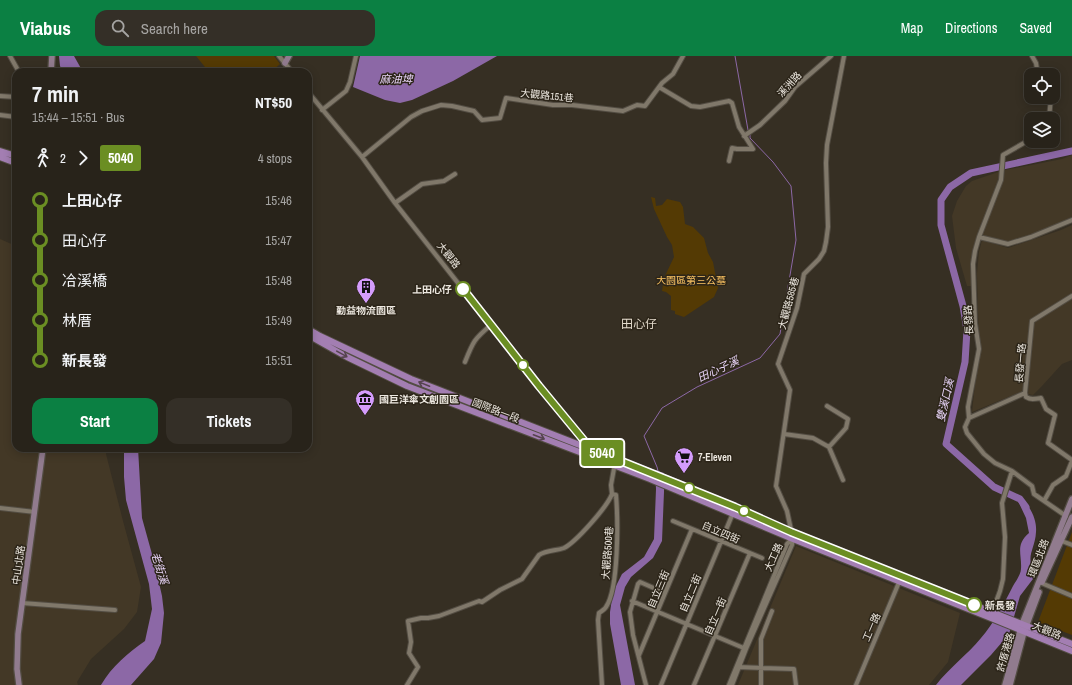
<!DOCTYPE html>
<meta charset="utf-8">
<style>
body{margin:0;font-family:"Archivo Narrow","Noto Sans TC",sans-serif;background:#342f27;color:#f1f3f6;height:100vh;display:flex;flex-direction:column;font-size:15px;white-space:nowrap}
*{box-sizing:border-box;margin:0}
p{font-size:13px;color:#a5a4a2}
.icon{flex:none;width:22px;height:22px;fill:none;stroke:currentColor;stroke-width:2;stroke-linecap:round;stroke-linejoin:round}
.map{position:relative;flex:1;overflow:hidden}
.side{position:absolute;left:12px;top:12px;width:300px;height:384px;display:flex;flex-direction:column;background:#28231a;border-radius:12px;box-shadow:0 2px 10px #0003,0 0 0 1px #444039}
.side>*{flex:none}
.badge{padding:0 8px;border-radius:3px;font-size:14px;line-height:26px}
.fabs{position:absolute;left:1024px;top:12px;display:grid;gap:8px}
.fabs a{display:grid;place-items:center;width:36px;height:36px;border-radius:8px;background:#28231a;box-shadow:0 2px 10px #0003,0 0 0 1px #444039;font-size:20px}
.map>.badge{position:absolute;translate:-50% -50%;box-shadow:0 0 0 2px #fff}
.legs{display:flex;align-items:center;gap:6px;height:44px;padding:0 20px;font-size:13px}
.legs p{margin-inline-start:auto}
.headline{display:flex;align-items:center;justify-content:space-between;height:68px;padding:0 20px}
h1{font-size:22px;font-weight:700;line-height:30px}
.primary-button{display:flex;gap:8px;margin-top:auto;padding:8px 20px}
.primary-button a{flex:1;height:46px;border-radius:12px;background:#0b8043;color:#fff;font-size:16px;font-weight:700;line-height:46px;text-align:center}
.primary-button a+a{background:#342f27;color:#f1f3f6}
ul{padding:0 20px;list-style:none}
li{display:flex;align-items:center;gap:14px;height:40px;font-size:15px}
li i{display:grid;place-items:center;width:6px;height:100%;margin:0 5px;background:currentColor}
li i::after{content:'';width:10px;height:10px;margin:-5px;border:3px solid;border-radius:50%;background:#28231a}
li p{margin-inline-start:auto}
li:first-child i{background:linear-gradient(#0000 50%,currentColor 0)}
li:last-child i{background:linear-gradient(currentColor 50%,#0000 0)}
header{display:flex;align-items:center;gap:24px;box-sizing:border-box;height:56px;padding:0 20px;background:#0b8043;color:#fff}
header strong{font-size:19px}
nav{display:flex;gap:22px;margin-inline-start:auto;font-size:14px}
.search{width:280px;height:36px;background:#342f27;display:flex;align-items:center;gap:10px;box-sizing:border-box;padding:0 14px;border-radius:12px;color:#a5a4a2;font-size:15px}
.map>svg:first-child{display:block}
.built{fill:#433826}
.green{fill:#543a04}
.water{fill:#8c68a6}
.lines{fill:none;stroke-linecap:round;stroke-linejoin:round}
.stream{stroke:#8c68a6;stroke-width:1}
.river{stroke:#8c68a6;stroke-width:7}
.street-casing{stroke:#534d43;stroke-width:6}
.secondary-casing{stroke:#534d43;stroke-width:8}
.primary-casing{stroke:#534d43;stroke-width:8}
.street{stroke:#80786a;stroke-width:4}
.secondary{stroke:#917b8e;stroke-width:5.5}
.primary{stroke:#a37eb2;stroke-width:6}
.oneway{stroke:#56444f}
.line-1-casing{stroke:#fff;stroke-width:9}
.line-1{stroke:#6b8e23;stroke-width:6}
.stop-1-dot{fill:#fff;stroke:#6b8e23;stroke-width:2}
.labels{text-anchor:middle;stroke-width:3;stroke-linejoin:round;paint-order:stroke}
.street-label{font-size:10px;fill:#ede8e0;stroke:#2c2519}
.park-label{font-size:10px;fill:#fdc463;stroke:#2c2519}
.stop-label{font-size:10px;font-weight:bold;fill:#ede8e0;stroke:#2c2519;text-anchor:end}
.poi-label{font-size:10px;font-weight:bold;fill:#ede8e0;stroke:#2c2519;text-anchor:start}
.water-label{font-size:11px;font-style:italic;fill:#e8d4f8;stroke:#2c2519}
.quarter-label{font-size:12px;fill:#e4dbcc;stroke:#2c2519}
</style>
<header>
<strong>Viabus</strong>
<div class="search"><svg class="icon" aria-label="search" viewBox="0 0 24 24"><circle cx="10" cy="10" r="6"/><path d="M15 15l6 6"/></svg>Search here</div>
<nav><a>Map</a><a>Directions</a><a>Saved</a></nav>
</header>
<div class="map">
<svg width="1072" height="629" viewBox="0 0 1072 629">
<rect width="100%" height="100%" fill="#362f23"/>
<path class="built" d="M1072,99V161L1033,178L1008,186L981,179L1003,125L1005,114L1062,103Z
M1001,115L999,122L977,182L972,228L971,230H967L956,192L952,160L957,145L966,130L972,125Z
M1072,169V238L1030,265L1023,335L972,356L979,292L977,218L979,196L982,184L1008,192L1061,174Z
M0,183L16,190V392H106V398L123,465L141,531L137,556L124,573L91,603L77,626L78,629H0Z
M1072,243V304L1062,308L1042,330L1033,339L1028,338L1033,266Z
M796,490L960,557L948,606L929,629H738Z"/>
<path class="green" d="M196,0H274L280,8L271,16H209Z
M651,141L655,142L656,150L662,149L667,143L680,146L683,151L685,168L693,171L704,182L708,197L713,206L718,232L714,241L684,261L675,258V255L671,254V240L666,236L662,235L664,222L674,201L672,189L667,181L654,153Z
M1072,476V579L1038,566Z"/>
<path class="water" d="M59,0H74L83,16H63L60,10Z
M360,0H497L453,25L412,44L400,47L385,44L353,31Z
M124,392H138L142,462L155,509L162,540L164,557L161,587L154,603L131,629H101C112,610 128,597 145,585L152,553L149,528L126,444L124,421Z
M655,414L664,417V436L662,485L653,502L631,521L625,531L620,549L635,629H621L610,568V556L613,536L622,518L644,501L654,483L656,433Z
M1024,444C1031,453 1037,464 1036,476C1035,495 1024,500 1036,519L1020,540L1009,578L991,599L961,629H936C949,612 967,599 981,582C994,567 1004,548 1013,530C1016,525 1021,518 1021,513C1022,498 1015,489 1029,477L1026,462L1018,445Z"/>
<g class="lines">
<path class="stream" d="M735,0L748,74
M658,415L657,411L644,380L662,352L697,331L760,302L780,278L796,184L791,130L773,106L750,82V79"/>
<path class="river" d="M1026,451L1020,443L994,431L946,388L965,306L967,274L963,250L941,169V144L950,131L971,117L1072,95"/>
<defs>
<path id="street" d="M10,0L19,16
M279,0L292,16
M1032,0L1036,7L1038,19
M659,31L691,50L700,51L729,45L732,47L739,71L753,93H737L732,92L729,105
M308,36L362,101L395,147L539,330L591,393
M0,40L16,41
M322,54L346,35L350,26L356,0
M0,59L16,61
M1049,63L1051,41
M744,80L760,69L785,45L795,31L831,0
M1031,83L1003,99L1001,124L979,181L975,195L973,208L975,267L979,293L968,351L969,362L965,371L967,377L984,398L995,407L1012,415L1032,430L1034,438L1066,460
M362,101L411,61L422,55L441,49L452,50L474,55L482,64L500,62L506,42L553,49H572L623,55L637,49L645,50L662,27L673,18L683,0
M395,147L422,128L444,125L455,118
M979,181L1008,188L1031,181L1072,164
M465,306C473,286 474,283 491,269
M1025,337L1026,341C1031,344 1035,343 1041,342L1046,353L1055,359L1048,387L1072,404
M827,350L848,363L846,372L829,391
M969,362L1025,337L1032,265L1072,240
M784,378L813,382L829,391
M829,391L843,424
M1044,445L1053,429L1066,420L1072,405
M0,452L35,456
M673,465L762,502
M1059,484L1072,489
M1039,526L1072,540
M632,545L746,593
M22,547L115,554
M992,557L1000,535L1003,523L1005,481L1002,447L1012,415
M639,599L692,473
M737,611L794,613L796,629
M407,629L418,611L409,597L411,586L408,565L421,562H428L439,560L479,545L482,546L500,534L522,523L539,499C547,494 556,495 564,492C576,486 607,451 612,438
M602,629L598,564L599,557C602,555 605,553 606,551C619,532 618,463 616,439L612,438L611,429L615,407
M646,629L633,579L630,556L638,528L640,526L665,537
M661,629L733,457
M694,629L750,497
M729,629L787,488L792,483
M732,629L746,593L792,489L793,483L787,455L776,430L790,334L778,308L797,252L804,218L819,203L824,195L826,186L828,171L826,107L827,89L844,0
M761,629V583L772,555
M856,629L900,524"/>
<path id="secondary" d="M285,7L289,0
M51,16L52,0
M1042,526L1072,461
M19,629L17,613L18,578L43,392
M1005,629L1022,568L1072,443
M1010,629L1024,576L1039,536"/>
<path id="primary" d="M0,95L16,100
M0,101L16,107
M308,273L320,280L411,323L677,427L791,476L1072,588
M308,279L347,301L407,330L650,423L793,483L991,562L1072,595"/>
</defs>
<use href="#street" class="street-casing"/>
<use href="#secondary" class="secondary-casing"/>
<use href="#primary" class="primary-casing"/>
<use href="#street" class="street"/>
<use href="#secondary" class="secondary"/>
<use href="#primary" class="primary"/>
</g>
<defs><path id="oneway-shaft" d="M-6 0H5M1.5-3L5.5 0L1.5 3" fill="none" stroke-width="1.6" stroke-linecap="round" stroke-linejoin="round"/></defs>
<g class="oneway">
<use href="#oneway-shaft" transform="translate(342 298) rotate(29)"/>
<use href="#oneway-shaft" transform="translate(424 328) rotate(-158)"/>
<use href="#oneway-shaft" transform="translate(539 381) rotate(21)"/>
</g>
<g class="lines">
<defs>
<path id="line-1" d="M463,233L539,330L591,393L735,451L791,476L974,549"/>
</defs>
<use href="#line-1" class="line-1-casing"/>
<use href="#line-1" class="line-1"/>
</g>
<defs>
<symbol id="building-pin" viewBox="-11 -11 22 30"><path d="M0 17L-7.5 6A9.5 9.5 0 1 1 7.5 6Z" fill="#d49cfc" stroke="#2c2519"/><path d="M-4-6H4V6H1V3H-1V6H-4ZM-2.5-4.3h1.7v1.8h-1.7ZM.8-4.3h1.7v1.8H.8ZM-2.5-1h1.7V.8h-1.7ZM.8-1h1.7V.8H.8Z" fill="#111"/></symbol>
<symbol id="museum-pin" viewBox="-11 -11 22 30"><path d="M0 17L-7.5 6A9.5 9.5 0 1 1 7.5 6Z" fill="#d49cfc" stroke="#2c2519"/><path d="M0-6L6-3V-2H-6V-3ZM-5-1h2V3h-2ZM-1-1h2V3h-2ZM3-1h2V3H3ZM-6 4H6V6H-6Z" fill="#111"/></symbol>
<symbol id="supermarket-pin" viewBox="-11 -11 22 30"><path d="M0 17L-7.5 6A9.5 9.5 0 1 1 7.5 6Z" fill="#d49cfc" stroke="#2c2519"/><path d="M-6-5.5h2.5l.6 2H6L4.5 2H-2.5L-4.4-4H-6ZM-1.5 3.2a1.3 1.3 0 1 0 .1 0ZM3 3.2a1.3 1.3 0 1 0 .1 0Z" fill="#111"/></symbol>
</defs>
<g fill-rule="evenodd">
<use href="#building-pin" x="355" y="220" width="22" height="30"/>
<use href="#museum-pin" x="354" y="332" width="22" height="30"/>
<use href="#supermarket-pin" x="673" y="390" width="22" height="30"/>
</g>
<g class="stop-1-dot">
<circle cx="463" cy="233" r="7"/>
<circle cx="523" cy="309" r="5"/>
<circle cx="689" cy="432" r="5"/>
<circle cx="744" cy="455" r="5"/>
<circle cx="974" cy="549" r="7"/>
</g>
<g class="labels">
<g class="street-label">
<text transform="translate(789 28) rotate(-47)" y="4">溪洲路</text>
<text transform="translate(547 39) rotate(6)" y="4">大觀路151巷</text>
<text transform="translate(449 199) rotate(52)" y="4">大觀路</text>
<text transform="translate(788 247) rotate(-75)" y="4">大觀路585巷</text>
<text transform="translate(968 264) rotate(-94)" y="4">長發路</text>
<text transform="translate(1020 307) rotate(-85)" y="4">長發一路</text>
<text transform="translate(496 354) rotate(21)" y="4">國際路一段</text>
<text transform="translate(721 476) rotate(23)" y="4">自立四街</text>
<text transform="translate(607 497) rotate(-86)" y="4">大觀路500巷</text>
<text transform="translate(773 501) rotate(-66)" y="4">大工路</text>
<text transform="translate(1038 502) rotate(-69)" y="4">環區北路</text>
<text transform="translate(18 509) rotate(-82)" y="4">中山北路</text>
<text transform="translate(658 533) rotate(-67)" y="4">自立三街</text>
<text transform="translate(690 537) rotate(-67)" y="4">自立二街</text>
<text transform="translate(715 560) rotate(-67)" y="4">自立一街</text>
<text transform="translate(871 571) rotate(-67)" y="4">工一路</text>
<text transform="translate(1047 574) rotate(22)" y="4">大觀路</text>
<text transform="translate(1005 596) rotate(-74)" y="4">許厝港路</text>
</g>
<g class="park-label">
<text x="691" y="228">大園區第三公墓</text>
</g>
<g class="stop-label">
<text x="452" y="237">上田心仔</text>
<text x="985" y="553" text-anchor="start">新長發</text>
</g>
<g class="poi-label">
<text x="366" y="258" text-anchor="middle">勤益物流園區</text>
<text x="379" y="347">國巨洋傘文創園區</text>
<text x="698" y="405">7-Eleven</text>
</g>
<g class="water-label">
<text x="396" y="27">麻油埤</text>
<text transform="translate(718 313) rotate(-25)" y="4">田心子溪</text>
<text transform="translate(945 344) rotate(-77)" y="4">雙溪口溪</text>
<text transform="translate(160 512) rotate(73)" y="4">老街溪</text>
</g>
<g class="quarter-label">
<text x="639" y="272">田心仔</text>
</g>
</g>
</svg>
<div class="fabs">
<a><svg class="icon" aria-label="locate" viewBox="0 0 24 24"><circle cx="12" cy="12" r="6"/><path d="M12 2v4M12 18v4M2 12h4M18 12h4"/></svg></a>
<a><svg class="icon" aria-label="layers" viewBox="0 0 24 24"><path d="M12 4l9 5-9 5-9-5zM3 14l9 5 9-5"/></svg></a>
</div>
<b class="badge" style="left:602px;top:397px;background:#6b8e23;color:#fff">5040</b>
<section class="side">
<div class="headline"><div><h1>7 min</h1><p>15:44 – 15:51 · Bus</p></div><b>NT$50</b></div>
<div class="legs"><svg class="icon" aria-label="walk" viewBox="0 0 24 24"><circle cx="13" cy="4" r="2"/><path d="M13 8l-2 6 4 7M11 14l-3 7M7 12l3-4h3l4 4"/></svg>2<svg class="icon" aria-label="forward" viewBox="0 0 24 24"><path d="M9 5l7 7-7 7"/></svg><b class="badge" style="background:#6b8e23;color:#fff">5040</b><p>4 stops</p></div>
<ul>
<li><i style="color:#6b8e23"></i><b>上田心仔</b><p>15:46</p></li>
<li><i style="color:#6b8e23"></i><span>田心仔</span><p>15:47</p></li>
<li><i style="color:#6b8e23"></i><span>冾溪橋</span><p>15:48</p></li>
<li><i style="color:#6b8e23"></i><span>林厝</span><p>15:49</p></li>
<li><i style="color:#6b8e23"></i><b>新長發</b><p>15:51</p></li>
</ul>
<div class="primary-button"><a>Start</a><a>Tickets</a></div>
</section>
</div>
